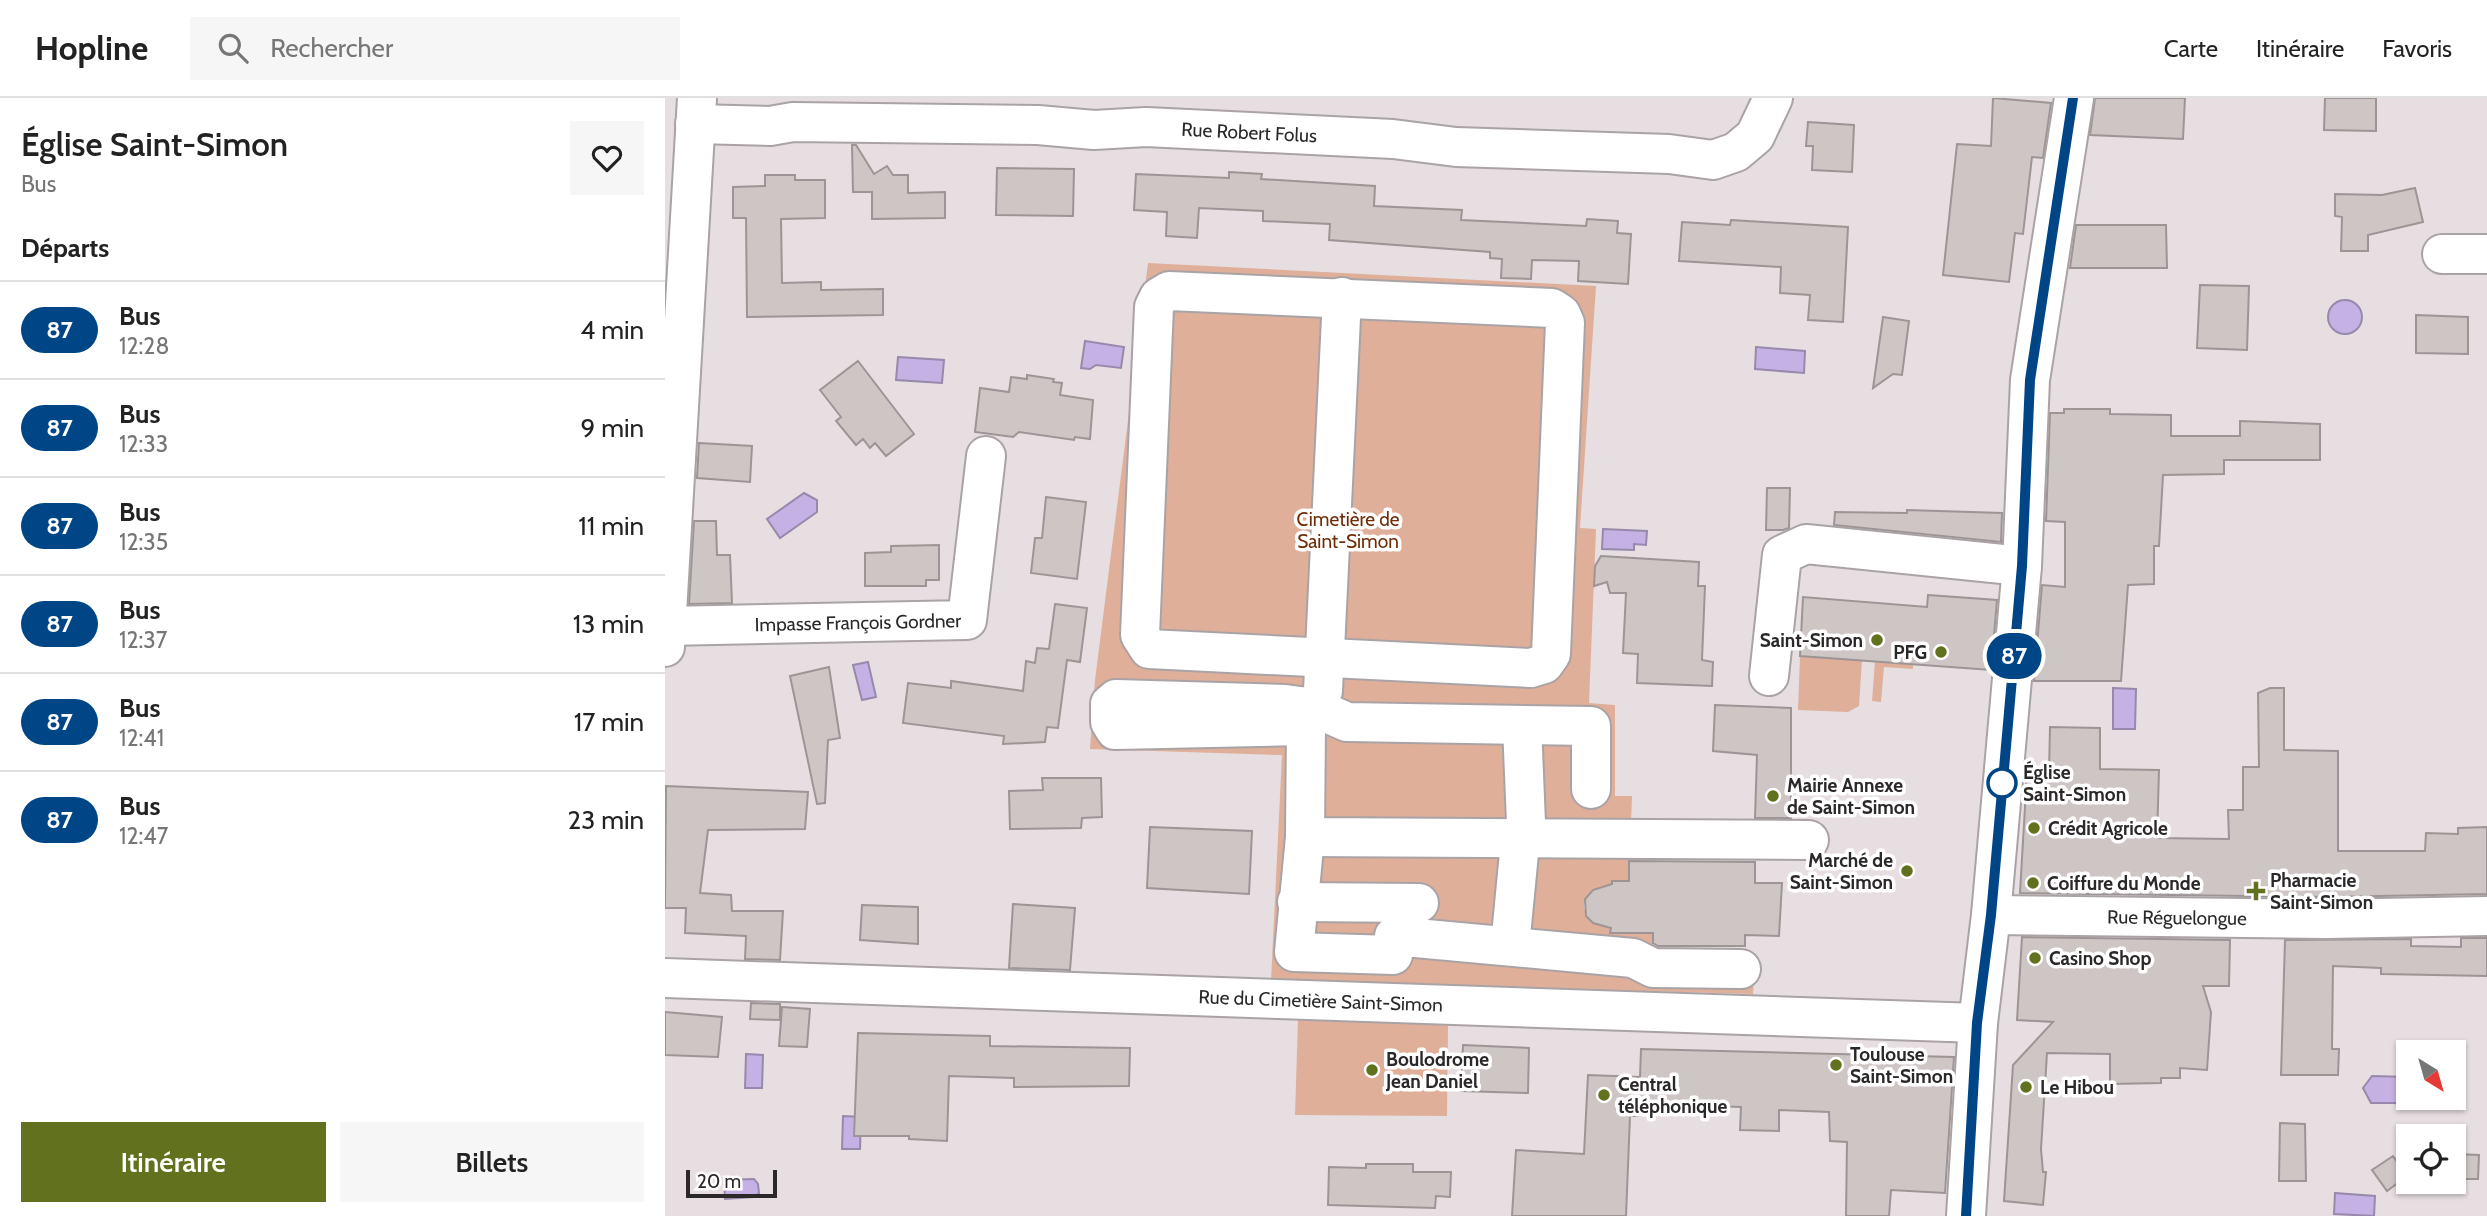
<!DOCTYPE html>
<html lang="fr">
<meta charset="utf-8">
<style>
body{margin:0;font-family:Cabin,sans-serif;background:#f6f6f6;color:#222;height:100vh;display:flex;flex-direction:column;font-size:26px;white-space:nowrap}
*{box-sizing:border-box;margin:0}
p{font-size:23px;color:#767676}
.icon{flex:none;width:38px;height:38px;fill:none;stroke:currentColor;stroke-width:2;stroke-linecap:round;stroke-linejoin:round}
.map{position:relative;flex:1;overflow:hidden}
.sheet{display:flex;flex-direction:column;background:#fff;width:665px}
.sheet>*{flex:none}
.badge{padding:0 14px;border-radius:23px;font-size:24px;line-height:46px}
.needle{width:46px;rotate:143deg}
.controls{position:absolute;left:1731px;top:942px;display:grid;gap:14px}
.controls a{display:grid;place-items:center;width:70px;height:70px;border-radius:0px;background:#fff;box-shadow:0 2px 5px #0004;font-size:35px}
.scale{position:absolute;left:21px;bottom:18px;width:91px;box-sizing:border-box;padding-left:7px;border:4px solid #2b2829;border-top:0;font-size:19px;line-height:24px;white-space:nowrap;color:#2b2829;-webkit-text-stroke:5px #fff;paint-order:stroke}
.map>.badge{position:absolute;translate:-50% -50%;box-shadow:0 0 0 4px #fff}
h2{padding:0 21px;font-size:26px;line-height:63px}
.round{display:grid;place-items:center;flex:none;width:74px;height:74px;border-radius:0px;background:#f6f6f6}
.head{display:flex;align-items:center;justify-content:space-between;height:119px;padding:0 21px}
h1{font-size:33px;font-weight:600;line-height:52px}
.action{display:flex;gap:14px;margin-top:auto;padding:14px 21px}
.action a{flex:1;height:80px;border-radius:0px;background:#62711e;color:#fff;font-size:28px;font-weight:600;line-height:80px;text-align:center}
.action a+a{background:#f6f6f6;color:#222}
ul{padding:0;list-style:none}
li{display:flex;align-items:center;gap:21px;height:98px;padding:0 21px;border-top:2px solid #e0e0e0}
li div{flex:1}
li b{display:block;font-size:26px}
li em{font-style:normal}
li .badge{min-width:77px;font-weight:700;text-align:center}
header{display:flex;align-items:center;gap:42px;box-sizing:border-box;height:98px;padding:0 35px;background:#fff;border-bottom:2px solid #e0e0e0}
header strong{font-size:33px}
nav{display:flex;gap:38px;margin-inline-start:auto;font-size:24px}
.search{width:490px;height:63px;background:#f6f6f6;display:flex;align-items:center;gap:18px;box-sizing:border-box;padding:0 24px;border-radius:0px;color:#767676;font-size:26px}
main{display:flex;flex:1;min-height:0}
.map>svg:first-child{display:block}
.green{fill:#e0af9a}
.water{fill:#c6b1e4;stroke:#9888ac;stroke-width:2}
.building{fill:#cec5c5;stroke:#9d9595;stroke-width:2}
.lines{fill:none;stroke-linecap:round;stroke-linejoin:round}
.minor-casing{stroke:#aaa3a5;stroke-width:42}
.minor{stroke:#fff;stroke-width:38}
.line-casing{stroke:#fff;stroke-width:16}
.line{stroke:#004687;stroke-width:10}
.poi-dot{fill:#62711e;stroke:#fff;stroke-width:2.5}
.stop-dot{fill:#fff;stroke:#004687;stroke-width:3.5}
.labels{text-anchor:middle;stroke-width:7;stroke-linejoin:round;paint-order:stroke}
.street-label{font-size:19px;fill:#2b2829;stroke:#fff}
.park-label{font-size:19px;fill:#6f2c07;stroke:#fff}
.poi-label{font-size:19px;font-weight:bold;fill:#2b2829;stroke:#fff;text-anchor:start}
.stop-label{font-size:19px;font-weight:bold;fill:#2b2829;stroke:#fff;text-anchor:start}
</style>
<header>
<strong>Hopline</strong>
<div class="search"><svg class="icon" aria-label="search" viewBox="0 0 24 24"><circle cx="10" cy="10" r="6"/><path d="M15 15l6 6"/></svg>Rechercher</div>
<nav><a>Carte</a><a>Itinéraire</a><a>Favoris</a></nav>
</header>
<main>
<section class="sheet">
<div class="head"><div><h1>Église Saint-Simon</h1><p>Bus</p></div><a class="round"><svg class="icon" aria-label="heart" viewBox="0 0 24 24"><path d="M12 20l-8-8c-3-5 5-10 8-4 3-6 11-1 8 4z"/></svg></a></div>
<h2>Départs</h2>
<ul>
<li><span class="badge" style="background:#004687;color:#fff">87</span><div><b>Bus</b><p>12:28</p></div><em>4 min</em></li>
<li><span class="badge" style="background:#004687;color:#fff">87</span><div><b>Bus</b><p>12:33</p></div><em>9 min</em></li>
<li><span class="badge" style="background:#004687;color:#fff">87</span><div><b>Bus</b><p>12:35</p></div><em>11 min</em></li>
<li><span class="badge" style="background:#004687;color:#fff">87</span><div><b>Bus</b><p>12:37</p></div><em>13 min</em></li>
<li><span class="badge" style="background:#004687;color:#fff">87</span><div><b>Bus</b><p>12:41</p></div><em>17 min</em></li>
<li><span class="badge" style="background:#004687;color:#fff">87</span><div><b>Bus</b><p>12:47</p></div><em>23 min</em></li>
</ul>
<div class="action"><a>Itinéraire</a><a>Billets</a></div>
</section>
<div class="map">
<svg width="1822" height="1118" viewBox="0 0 1822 1118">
<rect width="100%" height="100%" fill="#e6dee1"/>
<path class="green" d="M483,165L931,188L915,430L931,431L924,605L950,607V698H967L964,783H947L946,790C931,789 919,794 919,810L928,825L946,827V835H988V856L1090,857L1088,896L606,883L617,657L425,651L430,582Z
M1135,558L1197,562L1194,608L1183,614L1133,612Z
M1210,563L1248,566V571L1219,569L1216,604L1207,603Z
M633,921L783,927L782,1018L630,1017Z"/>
<path class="water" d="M1663 219a17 17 0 1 1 34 0a17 17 0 1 1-34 0Z
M420,243L459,249L456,270L431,267L425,271L416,270Z
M1091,249L1140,253L1139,275L1090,271Z
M233,259L279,262L277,285L231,282Z
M139,395L152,402V414L115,440L102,421Z
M938,431L982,433L981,447L969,446V452L937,451Z
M203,564L211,599L197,602L188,567Z
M1448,590L1471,591L1470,631H1448Z
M81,956L98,957L97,990H80Z
M1707,978L1743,979V999H1755V1005H1706L1698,990Z
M178,1018L196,1019L195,1051H177Z
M89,1081L93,1086L94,1095L89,1099L60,1101L59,1082Z
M1670,1095L1710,1098L1709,1118L1669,1116Z"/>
<path class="building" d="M1328,0L1386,5L1378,60L1367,59L1358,136L1350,135L1344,184L1278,177L1292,46L1326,48Z
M1430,0H1520L1518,41L1425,37Z
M1660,0H1711V33L1659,32Z
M1143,24L1189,27L1187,74L1147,72L1148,48H1141Z
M187,47H191L209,76L222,68L228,77H243V95L280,94V120L207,121V94H188Z
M332,70L409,71L408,118L331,117Z
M564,74L597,76L596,81L710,88L709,108L797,112L796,122L921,128L922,121L953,123L952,135L966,136L963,186L913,183L914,163L867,162L866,181L836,180L837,161L825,160V154L664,142L665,126L598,123V113L534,110L532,140L501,138L502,114L469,112L471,76L564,80Z
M100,77H130V82H160V120L116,121L117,185L156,184V192L218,191V217L82,219L81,120H68V89L100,88Z
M1750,90L1758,124L1703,137V153H1676L1677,119L1670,118V96L1717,97Z
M1066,122L1183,129L1178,224L1143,222L1145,197L1115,195L1116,169L1014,163L1017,124L1065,127Z
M1411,127H1501L1502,170H1405Z
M1535,187L1584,188L1582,252L1532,250Z
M1751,217L1803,219V256L1751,255Z
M1218,219L1244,223L1237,277L1228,276L1208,290Z
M193,263L249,336L221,358L210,345L205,350L198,341L191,347L171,323L176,319L155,292Z
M362,277L389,281L388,284L397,285L395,297L428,302L425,341L410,339L409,342L354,334L348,339L310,334L315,290L344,294L346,279L362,281Z
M1399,311H1445V316L1506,317V338H1575V323L1655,326V362H1559V376L1498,377L1494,448H1489V486L1463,487L1456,583H1369L1377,487L1400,489V424L1381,423L1385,315H1399Z
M34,345L87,348L85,384L32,380Z
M1102,390H1125L1124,430L1118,432H1101Z
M381,399L421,404L412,481L366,475L370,440H377Z
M1242,412L1337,415L1336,444L1169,427L1170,414L1242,415Z
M29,423H51L52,457H65L67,505L24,506Z
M274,447V482H261V488H200V455L226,454V448Z
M936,458L1034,464L1033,488H1040L1037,562L1048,564L1047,588L972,585L973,556L958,555L961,495H945L942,484L929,488L930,468Z
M1263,497L1332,502L1326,572L1135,558L1138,499L1262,509Z
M390,506L422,510L415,564L402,562L393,630L382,629L380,644L338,646L339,638L238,625L243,585L286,590V583L358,593L361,563L370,565L372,550L384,551Z
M164,569L175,640L163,642L160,705L152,706L125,578Z
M1605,590H1619V652L1673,653V753H1760L1761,735L1793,736V730L1822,729V796L1660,799L1355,795L1362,674H1384L1385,629L1435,630V671L1494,672L1492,740L1564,741L1563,712H1578V669H1594L1593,595Z
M1050,607L1126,610V720H1090L1092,657L1048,653Z
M377,680H436L437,719L417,720L416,730L345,731L344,693L378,692Z
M1,688L143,694L140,731L43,732L35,795L66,797L67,813H118L115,862L80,861L81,838L20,835L21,810H0Z
M485,729L587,733L584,796L482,790Z
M964,763L1090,764V785H1117L1114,838L1080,837V848H993L988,845V835H945L946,830L928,825L921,818L920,801L928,792L947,786V783H964Z
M348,806L410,810L405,872L344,870Z
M197,807L253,809V846L195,842Z
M1357,839L1565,842L1564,888H1538L1546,914L1542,972L1515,970V980H1496V985L1445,986V956L1382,955L1376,1051L1378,1074H1381L1378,1107L1339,1103L1348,967L1388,924L1352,922Z
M1796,840H1822V878L1716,876V870L1668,868L1667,951H1674L1673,977H1616L1620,842L1746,841V848L1796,849Z
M86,905L115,906V922L85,921Z
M117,909L145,911L142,949L114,948Z
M0,914L57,919L53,959L0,957Z
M193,935L325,938V948L465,950L464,988L349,989V980L284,978L282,1043L244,1041V1038H189Z
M798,947L864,950L863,995L796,993Z
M976,951L1289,959L1280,1095L1226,1092L1224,1118H1181L1182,1044L1165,1043L1164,1014L1114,1012V1033L1075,1032L1076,1009L975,1006L973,1018H965L961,1118H847L851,1052L919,1056L923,977L975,979Z
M1615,1025L1640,1026L1641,1083H1614Z
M1788,1056L1814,1057L1813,1081H1788Z
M1728,1058L1742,1078L1722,1093L1707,1072Z
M701,1066H748V1074H786L785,1099L771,1098L770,1110L663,1107L664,1069L701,1070Z"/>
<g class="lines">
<defs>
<g id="minor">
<path id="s1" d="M30,26L105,28L128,24L373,27L429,32L481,29L728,41L791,49L1004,56L1048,62L1071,54L1090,38L1108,0"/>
<path d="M1777,156H1822"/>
<path d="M504,193L887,210L896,216L900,225L886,556L879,566L866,570L484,551L475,537L489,209L494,199Z"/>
<path d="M677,199L658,593L641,628L640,739L1144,742"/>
<path id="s2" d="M2,528L302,522L321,358"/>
<path d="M0,549L32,0"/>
<path d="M1104,578L1117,457L1141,446L1357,468"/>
<path d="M641,628L450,632L445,624V606L451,601L620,606L650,610L682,624L926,628V691"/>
<path d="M640,739L629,854L728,857L729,838L968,860L988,870L1076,871"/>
<path d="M632,804L754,805"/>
<path id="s3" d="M1326,817L1660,821L1822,818"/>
<path d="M845,848L854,755L861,725L857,627"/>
<path id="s4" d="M0,880L1313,925"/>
<path d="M1301,1118L1313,925L1326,817L1357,468L1365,282L1409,0"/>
</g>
</defs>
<use href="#minor" class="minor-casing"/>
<use href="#minor" class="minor"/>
</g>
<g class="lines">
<defs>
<path id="line" d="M1301,1118L1312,925L1326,817L1357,468L1365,282L1408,0"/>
</defs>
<use href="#line" class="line-casing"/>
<use href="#line" class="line"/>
</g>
<g class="poi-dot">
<circle cx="1212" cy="542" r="7"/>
<circle cx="1276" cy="554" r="7"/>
<circle cx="1108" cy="698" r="7"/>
<circle cx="1369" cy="730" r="7"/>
<circle cx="1242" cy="773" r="7"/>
<circle cx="1368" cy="785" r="7"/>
<path d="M1587.5 782.5h7v7h7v7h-7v7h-7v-7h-7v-7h7z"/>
<circle cx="1370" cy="860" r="7"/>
<circle cx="1171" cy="967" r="7"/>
<circle cx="707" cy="972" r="7"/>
<circle cx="1361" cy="989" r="7"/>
<circle cx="939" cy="997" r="7"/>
</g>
<circle class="stop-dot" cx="1337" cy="685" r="14"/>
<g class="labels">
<g class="street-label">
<text dy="7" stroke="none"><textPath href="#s1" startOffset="555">Rue Robert Folus</textPath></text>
<text dy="7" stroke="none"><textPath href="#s2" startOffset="191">Impasse François Gordner</textPath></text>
<text dy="7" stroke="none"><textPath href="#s3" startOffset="186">Rue Réguelongue</textPath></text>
<text dy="7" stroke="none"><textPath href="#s4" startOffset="656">Rue du Cimetière Saint-Simon</textPath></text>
</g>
<g class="park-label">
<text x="683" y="428">Cimetière de<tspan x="683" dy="22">Saint-Simon</tspan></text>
</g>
<g class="poi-label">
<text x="1198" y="549" text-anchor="end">Saint-Simon</text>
<text x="1262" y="561" text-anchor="end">PFG</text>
<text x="1122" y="694">Mairie Annexe<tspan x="1122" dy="22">de Saint-Simon</tspan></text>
<text x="1383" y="737">Crédit Agricole</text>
<text x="1228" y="769" text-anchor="end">Marché de<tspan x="1228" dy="22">Saint-Simon</tspan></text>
<text x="1605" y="789">Pharmacie<tspan x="1605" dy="22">Saint-Simon</tspan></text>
<text x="1382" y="792">Coiffure du Monde</text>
<text x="1384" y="867">Casino Shop</text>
<text x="1185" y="963">Toulouse<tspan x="1185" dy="22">Saint-Simon</tspan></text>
<text x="721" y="968">Boulodrome<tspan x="721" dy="22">Jean Daniel</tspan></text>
<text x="953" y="993">Central<tspan x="953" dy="22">téléphonique</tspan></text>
<text x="1375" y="996">Le Hibou</text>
</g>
<g class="stop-label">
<text x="1358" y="681">Église<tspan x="1358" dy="22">Saint-Simon</tspan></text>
</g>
</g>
</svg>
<div class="controls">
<a><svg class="needle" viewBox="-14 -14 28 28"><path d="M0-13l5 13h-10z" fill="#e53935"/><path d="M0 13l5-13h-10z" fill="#767676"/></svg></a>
<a><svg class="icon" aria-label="locate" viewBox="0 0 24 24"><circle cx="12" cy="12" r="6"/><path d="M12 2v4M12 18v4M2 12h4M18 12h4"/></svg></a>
</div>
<div class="scale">20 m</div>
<b class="badge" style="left:1349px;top:558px;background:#004687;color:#fff">87</b>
</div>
</main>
